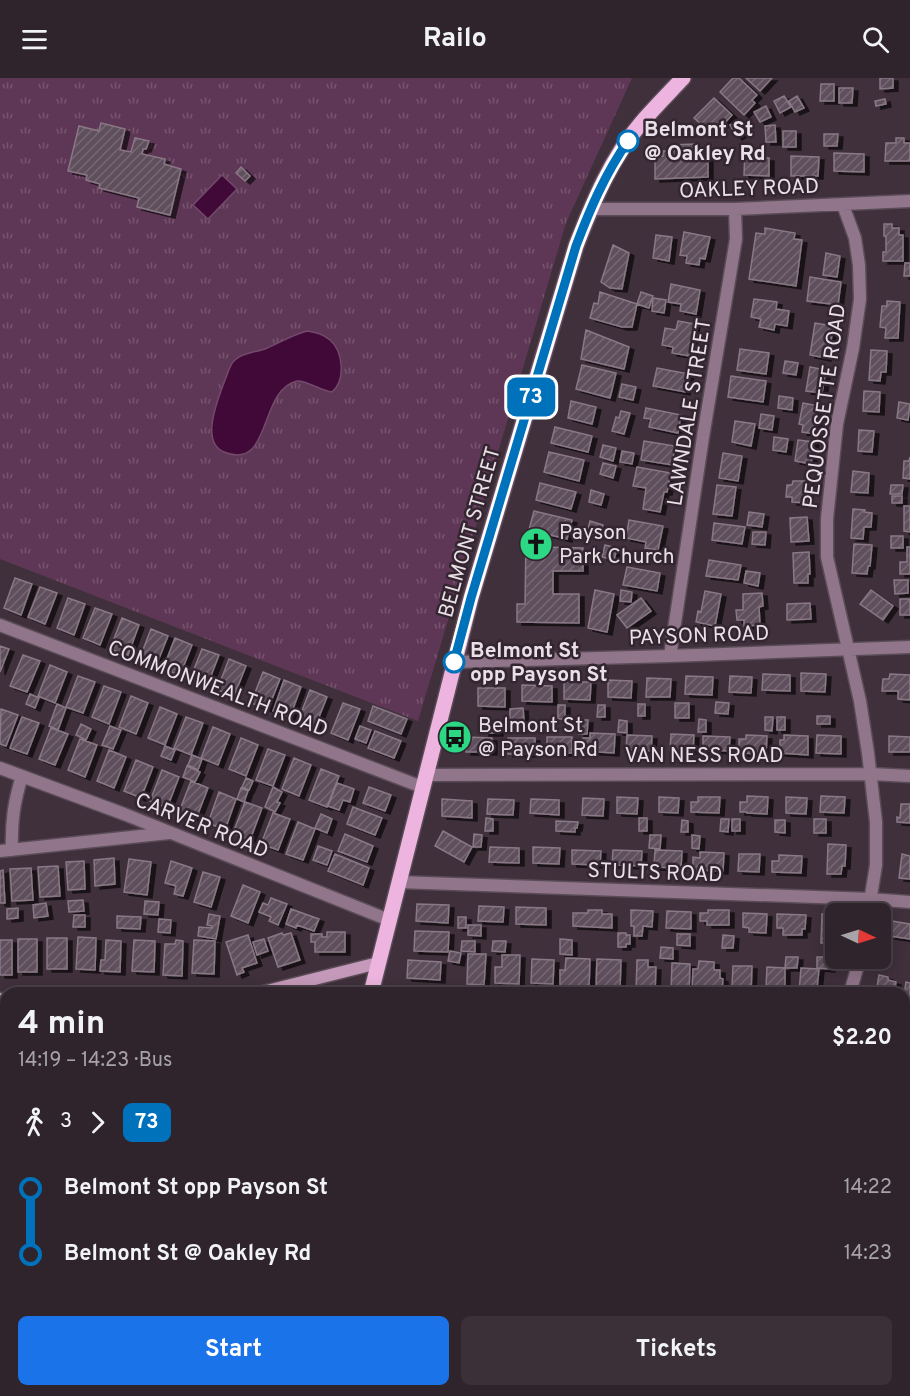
<!DOCTYPE html>
<meta charset="utf-8">
<style>
body{margin:0;font-family:Overpass,sans-serif;background:#3b3038;color:#f1f3f6;height:100vh;display:flex;flex-direction:column;font-size:22px;white-space:nowrap}
*{box-sizing:border-box;margin:0}
p{font-size:20px;color:#a7a4a9}
.icon{flex:none;width:33px;height:33px;fill:none;stroke:currentColor;stroke-width:2;stroke-linecap:round;stroke-linejoin:round}
.map{position:relative;flex:1;overflow:hidden}
.drawer{position:absolute;left:0px;top:909px;width:910px;height:410px;display:flex;flex-direction:column;background:#2f242c;border-radius:18px 18px 0 0;box-shadow:0 3px 15px #0003,0 0 0 2px #4a4148}
.drawer>*{flex:none}
.badge{padding:0 12px;border-radius:9px;font-size:21px;line-height:39px}
.needle{width:39px;rotate:94deg}
.tools{position:absolute;left:825px;top:825px;display:grid;gap:12px}
.tools a{display:grid;place-items:center;width:66px;height:66px;border-radius:9px;background:#2f242c;box-shadow:0 3px 15px #0003,0 0 0 2px #4a4148;font-size:30px}
.map>.badge{position:absolute;translate:-50% -50%;box-shadow:0 0 0 3px #fff}
.legs{display:flex;align-items:center;gap:9px;height:66px;padding:0 18px;font-size:20px}
.legs p{margin-inline-start:auto}
.summary{display:flex;align-items:center;justify-content:space-between;height:102px;padding:0 18px}
h1{font-size:33px;font-weight:700;line-height:45px}
.action{display:flex;gap:12px;margin-top:auto;padding:12px 18px}
.action a{flex:1;height:69px;border-radius:9px;background:#1a73e8;color:#fff;font-size:24px;font-weight:700;line-height:69px;text-align:center}
.action a+a{background:#3b3038;color:#f1f3f6}
ul{padding:0 18px;list-style:none}
li{display:flex;align-items:center;gap:21px;height:66px;font-size:22px}
li i{display:grid;place-items:center;width:9px;height:100%;margin:0 8px;background:currentColor}
li i::after{content:'';width:15px;height:15px;margin:-8px;border:4px solid;border-radius:50%;background:#2f242c}
li p{margin-inline-start:auto}
li:first-child i{background:linear-gradient(#0000 50%,currentColor 0)}
li:last-child i{background:linear-gradient(currentColor 50%,#0000 0)}
header{display:flex;justify-content:space-between;align-items:center;height:78px;padding:0 18px;background:#2f242c;font-size:27px;font-weight:700}
.map>svg:first-child{display:block}
.grass{fill:url(#grass-tufts)}
.water{fill:#400937;stroke:#734a6c;stroke-width:1.5}
.building{fill:url(#building-hatch);stroke:#897885;stroke-width:1.5;filter:url(#shadow)}
.lines{fill:none;stroke-linecap:round;stroke-linejoin:round}
.street-casing{stroke:#5a4c57;stroke-width:15}
.secondary-casing{stroke:#5a4c57;stroke-width:15}
.primary-casing{stroke:#5a4c57;stroke-width:18}
.street{stroke:#91758a;stroke-width:12}
.secondary{stroke:#c499b9;stroke-width:12}
.primary{stroke:#ecb4de;stroke-width:15}
.line-1-casing{stroke:#fff;stroke-width:14}
.line-1{stroke:#0072bc;stroke-width:9}
.stop-1-dot{fill:#fff;stroke:#0072bc;stroke-width:3}
.labels{text-anchor:middle;stroke-width:5;stroke-linejoin:round;paint-order:stroke}
.stop-label{font-size:21px;font-weight:bold;fill:#eae0e7;stroke:#342631;text-anchor:start}
.street-label{font-size:21px;fill:#eae0e7;stroke:#342631}
.poi-label{font-size:21px;fill:#eae0e7;stroke:#342631;text-anchor:start}
</style>
<header><svg class="icon" aria-label="menu" viewBox="0 0 24 24"><path d="M4 6h16M4 12h16M4 18h16"/></svg>Railo<svg class="icon" aria-label="search" viewBox="0 0 24 24"><circle cx="10" cy="10" r="6"/><path d="M15 15l6 6"/></svg></header>
<div class="map">
<svg width="910" height="1318" viewBox="0 0 910 1318">
<defs>
<pattern id="grass-tufts" width="24" height="20" patternUnits="userSpaceOnUse" patternTransform="scale(1.5)"><rect width="24" height="20" fill="#5f3756"/><path d="M3 7l-1-3M5 7V3M7 7l1-3M15 17l-1-3M17 17v-4M19 17l1-3" fill="none" stroke="#76546e"/></pattern>
<pattern id="building-hatch" width="6" height="6" patternUnits="userSpaceOnUse" patternTransform="scale(1.5)"><rect width="6" height="6" fill="#5f4f5b"/><path d="M-1 1l2-2M0 6l6-6M5 7l2-2" fill="none" stroke="#766873"/></pattern>
<filter id="shadow"><feDropShadow dx="5" dy="3" stdDeviation="0" flood-color="#0009"/></filter>
</defs>
<rect width="100%" height="100%" fill="#3f303b"/>
<path class="grass" d="M0,0H632L566,145L418,643L0,481Z"/>
<path class="water" d="M222,97L237,111L208,141L193,127Z
M307,253C315,254 323,256 330,262C343,273 346,302 332,314C321,313 306,302 297,303C258,312 272,394 224,374C199,364 219,319 225,302C228,296 229,287 235,282C242,275 256,274 265,271C279,265 292,257 307,253Z"/>
<path class="building" d="M733,0H739L757,17L752,22L755,25L744,37L720,14Z
M746,0H772L760,13Z
M880,0H893V10L880,11Z
M821,6H834V23H820Z
M839,10H853L852,25H839Z
M784,18L791,29L780,35L774,23Z
M797,18L804,30L795,34L789,23Z
M714,20L732,37L717,53L709,46L705,50L694,40Z
M885,21L886,26L876,28L875,23Z
M766,28L771,39L760,44L754,34Z
M740,42L747,53L737,59L730,47Z
M101,45L125,51L120,72L131,74L135,60L149,63L146,71H143L142,76L165,81L164,86L181,91L170,137L137,129L139,120L99,110L100,106L86,102L87,97L68,93L79,48L99,53Z
M775,47L776,64H766L765,48Z
M783,53H796V69H783Z
M824,56H838L837,68H824Z
M896,60H904V65H910V83H885L886,65H896Z
M695,66L696,74H702V80L708,79V99L655,101V79L663,78V73H670V67Z
M745,71L760,72V80H769V98L744,97Z
M834,75L864,76V94L834,93Z
M791,78L819,79L818,98H791Z
M241,89L250,98L245,103L236,95Z
M884,146H892V150H899V157H903V183H883V174H886V158H884Z
M765,150L795,155L794,161L802,162L796,208L749,201L756,155L765,156Z
M684,154L710,159L705,181L700,180L699,187L686,185L687,178L680,177Z
M656,157L672,159L669,183L653,180Z
M613,167L629,175L622,211L610,210L601,204Z
M826,175L840,178L837,199L823,197Z
M905,185H910V198H904Z
M810,199L841,204L838,227L807,223Z
M671,206L700,212L696,236L680,233L681,226L668,224Z
M600,214L637,226L632,249H622L590,240L594,225L598,226Z
M641,214L653,218L649,230L637,226Z
M653,220L666,222L664,235L652,233Z
M754,221L777,224L776,231L789,233L787,248L775,246L774,252L759,249L761,241L751,239Z
M887,223L900,224L898,260H885L886,250L880,249L882,228H887Z
M678,243L695,246L689,278L672,275L673,269L662,267L665,250L676,252Z
M815,245L833,248L830,271L827,270L826,280L810,277Z
M586,252L629,269L624,291L581,281Z
M740,271L769,275L766,296L737,292Z
M871,272L887,273L886,294H881L880,303L869,302Z
M785,283L798,285L796,297L783,295Z
M582,287L616,295L610,320L576,311Z
M810,289L826,292L822,315L806,313Z
M657,290L689,296L685,314L653,308Z
M731,298L766,303L763,324L728,319Z
M622,306L636,309L633,322L619,319Z
M864,313L880,314L879,334L863,333Z
M779,318L793,320L792,332L778,330Z
M571,323L596,329L592,346L568,340Z
M899,324L910,326L908,342L897,340Z
M803,325L819,328L815,356L802,354L803,347L799,346Z
M646,330L681,337L678,355L649,349L651,341L644,340Z
M621,333L630,335L624,356L612,353L616,339L619,340Z
M761,336L774,338L772,352L759,350Z
M735,343L755,346L751,368L732,364Z
M555,349L592,358L588,374L551,365Z
M859,352L874,353L872,374L858,373Z
M774,359L788,361L786,374L773,372Z
M798,362L814,364L811,386L795,383Z
M644,363L675,368L672,387L641,382Z
M603,367L616,370L613,383L600,379Z
M622,373L634,375L632,386L620,384Z
M549,374L584,382L579,403L544,394Z
M723,375L742,378L738,403L719,400Z
M910,379V401L903,400L904,383H909Z
M603,385L616,388L613,400L600,396Z
M637,389L671,395L667,414H664L660,434L643,431L646,410L633,408Z
M853,393L869,395L868,415L851,414Z
M793,403H809L808,425L792,424V419H786L787,407H792Z
M540,405L576,414L571,431L536,422Z
M717,407L736,409L732,438L713,436Z
M891,407H903L902,416H890Z
M591,412L604,416L601,427L589,424Z
M892,418H902V425H892Z
M904,428H910V454L904,453Z
M853,431L865,432L864,434L872,435L871,449H864L863,461L851,460Z
M534,433L572,442L567,461L529,452Z
M749,434L764,436L762,449L747,447Z
M807,439L809,463L791,464L790,440Z
M629,442L663,448L658,472L645,470L646,464L626,460Z
M590,443L603,447L600,458L587,455Z
M714,445L745,449L742,466L712,462Z
M753,454H766L765,467L752,466Z
M891,458H903V470H891Z
M526,462H543V469L583,470V493H553V516H579V545L517,544V526H525Z
M854,466L872,467L870,488H868L867,496L852,495Z
M605,467L617,470L614,482L602,479Z
M907,469H910V496H900V484H907Z
M809,474L810,496H808V505H794L793,475Z
M709,482L741,487L738,502L706,498Z
M627,489L660,495L657,513L623,507Z
M746,493L760,495L758,508L744,505Z
M15,500L32,506L21,537L4,530Z
M894,502H908V515L895,516Z
M40,509L57,515L45,546L28,539Z
M595,512L614,516L607,554L588,550Z
M621,512L632,514L631,524L620,523Z
M871,512L893,528L883,542L860,526Z
M705,513L721,516L715,548L696,544L698,533L701,534Z
M762,515L763,528L759,529L760,547L744,548V542H737L736,532H743V516Z
M68,520L85,526L74,557L57,550Z
M641,520L651,533L627,550L617,537Z
M900,521H910V537H900Z
M810,525L811,541L787,542V526Z
M95,530L112,536L100,567L83,560Z
M122,540L139,547L128,577L110,571Z
M151,551L168,558L156,588L139,582Z
M175,560L192,567L180,597L163,591Z
M0,568L9,571L0,594Z
M202,571L219,577L207,608L190,601Z
M23,577L40,583L27,614L10,608Z
M229,581L246,588L234,618L217,612Z
M50,587L67,594L55,625L38,618Z
M263,594L280,601L268,631L251,625Z
M801,595L826,596L825,614L801,613Z
M763,596L790,597V613L762,612Z
M890,596L910,597V622L898,621V613H882L883,601H889Z
M78,598L95,604L83,635L66,629Z
M686,598L713,599L712,617L685,616Z
M730,598L752,599L751,615L729,614Z
M647,600L671,601L670,619H646Z
M284,602L301,609L290,639L273,633Z
M608,602L632,603L631,620L608,619Z
M564,604H591L590,622L564,621Z
M522,607L552,608V624L522,623Z
M104,608L121,614L109,646L92,639Z
M478,610H505V629L478,628Z
M310,612L327,619L315,649L298,643Z
M30,616L39,620L35,630L26,626Z
M131,618L148,625L136,656L119,649Z
M716,624L729,625L728,636L715,635Z
M343,625L360,631L348,662L331,655Z
M675,625H689V640H675Z
M57,626L66,630L58,652L49,648Z
M638,626H645V638H638Z
M558,627H565V641H558Z
M598,627H605V639H597Z
M373,628L407,641L401,656L368,643Z
M160,629L177,636L165,667L148,660Z
M523,630L524,642L510,643V631Z
M1,631L18,637L6,668L0,666Z
M817,638H830V646H817Z
M22,639L39,645L27,676L10,670Z
M186,639L203,645L191,677L174,670Z
M765,639H773L772,653L765,652Z
M777,639H785V652H777Z
M699,641L706,642V654H698Z
M580,642H588L587,656H579Z
M619,642L627,643V655L618,654Z
M485,644H499L498,655H484Z
M81,646L91,651L86,662L76,657Z
M110,648L121,652L113,671L102,667Z
M360,648L371,652L366,665L355,661Z
M213,649L230,656L218,687L201,680Z
M51,650L68,656L55,687L39,681Z
M375,653L401,663L394,680L368,670Z
M590,655L615,656L614,675L582,673L583,660H590Z
M671,656L694,657L693,673L670,672Z
M627,657L652,658L651,673L626,672Z
M746,657L767,658L766,676L739,675V661H746Z
M784,657L808,658V677L780,675V662H784Z
M817,657L841,658V676L816,675Z
M703,658L730,659L729,673L703,672Z
M889,658L910,659V674H889Z
M466,659L492,660V674H466Z
M547,659H572V675H547Z
M241,660L258,667L246,698L229,691Z
M508,660H535V676H508Z
M80,661L97,667L85,699L68,692Z
M165,668L175,672L171,682L161,678Z
M268,671L285,677L273,708L256,702Z
M109,672L126,679L114,710L97,703Z
M192,677L202,681L198,692L188,687Z
M294,680L311,687L299,718L282,711Z
M136,682L153,689L141,720L124,713Z
M187,688L200,694L195,704L183,699Z
M321,691L339,698L327,729L309,722Z
M162,692L179,699L167,730L150,723Z
M246,700L253,703L249,712L242,709Z
M191,703L208,710L196,741L179,734Z
M337,705L354,711L350,724L343,722L339,732L328,728Z
M273,709L282,714L277,724L280,725L275,734L265,729Z
M369,709L391,717L385,733L363,725Z
M241,710L248,713L244,724L237,721Z
M219,714L236,721L225,752L208,745Z
M747,718L768,719L767,736L747,735V734H740V724H747Z
M821,718L845,719L844,735L820,734Z
M617,719L638,720L637,736L617,735Z
M659,719L679,720L678,735L659,734Z
M698,719H720L719,735L691,734V724H698Z
M786,719L807,720L806,736L786,735Z
M583,720L604,721L603,738L582,737Z
M442,721L472,723V740L442,738Z
M488,721L514,722L513,737L487,736Z
M531,721L559,722V737L530,735Z
M245,724L262,730L250,762L233,755Z
M901,726H910V745L897,744V739L900,740Z
M353,729L382,740L375,757L347,746Z
M273,735L290,741L278,772L261,766Z
M321,736L332,741L327,755L315,750Z
M486,740L493,741V753H485Z
M639,740H647V753H639Z
M721,741H729L728,754L720,753Z
M732,741H740V753H732Z
M814,741H826V755H814Z
M682,742L688,743V754H681Z
M775,742H785V755L775,754Z
M556,743L578,744L577,750H575V754L556,753Z
M298,744L315,751L303,782L286,776Z
M443,753L472,769L464,784L435,768Z
M345,756L373,768L367,784L338,773Z
M474,756L482,757L481,769H473Z
M650,757H661L660,771L649,770Z
M692,757L700,758L699,771L692,770Z
M828,766L846,767L845,788H842L841,796H827Z
M318,768L332,773L327,787L313,782Z
M490,769L519,770V785L489,784Z
M533,769L560,770L559,786L533,785Z
M572,772L601,773L600,787L572,786Z
M613,772L642,773L641,788L612,787Z
M655,772L682,773L681,790L654,789Z
M700,774L724,775L723,793L693,792V779L700,780Z
M335,776L369,790L363,807L328,793Z
M739,776H760L759,794L738,793Z
M902,776L910,778V801L899,800Z
M779,777L802,778L801,795L772,794V783H779Z
M114,780L115,806L95,808L94,782Z
M129,781L151,784L147,817L124,814Z
M84,783L85,811L68,812L66,784Z
M171,783L192,790L183,818L174,816L176,808L165,805Z
M58,788L60,818L40,819L38,789Z
M31,790L33,822L12,823L10,791Z
M3,792L5,825H0V793Z
M203,794L220,799L211,829L194,824Z
M243,807L260,814L248,845L231,838Z
M271,820L287,826L278,847L269,843L271,839L259,834L263,825L268,827Z
M83,822L84,833L69,834L68,823Z
M145,823L159,824L158,837L144,836Z
M46,825L48,838L34,840L33,827Z
M417,826L449,827L448,845L416,843Z
M479,828L504,829L503,844L478,843Z
M516,829L546,830V847L516,846Z
M18,830V840L7,841V831Z
M291,831L319,841L314,853L297,847L296,850L286,846Z
M588,832H602V836H612V850L573,848V835H588Z
M631,832L653,833L652,849L643,848L642,858H634V848H631Z
M708,832H729V847H707V843H700V835H708Z
M667,833L691,834V851L666,850Z
M743,835L767,836L766,855L749,854V850L743,849Z
M209,836L220,838L216,861L198,858L199,849L212,850V848L207,847Z
M777,836L806,837L805,851H802V857H783V850H777Z
M822,836L836,837V861H832L831,865H821Z
M74,837H85V849H73Z
M117,838L141,839L140,851L117,850Z
M458,839H466V850H458Z
M159,841L171,842L170,855L158,854Z
M892,843L910,846V861L890,858Z
M468,847H481V858L468,857Z
M415,853L449,854L448,874L414,873Z
M327,854H345V874H315V864H311V856H322V859H327Z
M282,855L283,857L291,855L300,882L278,889L268,860Z
M618,855H626V857H630V866H626V869H618Z
M677,856H690V868L677,867Z
M248,857L257,885L242,890L244,894L237,897L226,864Z
M723,857L734,858L733,870H722Z
M78,859L96,860L95,892L76,891Z
M47,860H67V891H47Z
M18,861H37V894H18Z
M264,861L268,873L257,877L253,864Z
M560,861L572,862V877L560,876Z
M0,862H12V897H0Z
M106,862L121,863L120,894L100,893L101,882H105Z
M134,862L155,863L154,894L132,893Z
M176,862L183,863L182,898L163,897L165,866H175Z
M194,862L215,863L214,896L192,895Z
M462,863H475V874L461,873Z
M493,863H506L505,874L492,873Z
M661,869L673,870V881L660,880Z
M450,873L461,875L459,885L448,883Z
M468,876H486L484,907L467,906Z
M502,877H520L519,906L495,905V889H502Z
M786,879H798L797,890H785Z
M817,879H831L830,891L817,890Z
M566,880L590,881L589,910L560,909V892H565Z
M532,881L554,882L553,906L531,905Z
M597,881L621,882L620,911L596,910Z
M408,882L441,884L440,902L407,900Z
M637,882H648V889H656L655,914L636,913Z
M699,883L714,884V892H720V900L723,901L722,915H692L693,891H698Z
M672,885L690,886L689,915L671,914Z
M733,888H752L751,915H727V908H732Z
M767,889L785,890V915H762V909H766Z
M801,890L819,891L817,911L823,912L822,915H799Z
M879,897L888,899V902L896,904L894,915H876Z
M906,904L910,905V935H904V917Z
M0,949H4L3,981H0Z
M0,998H6V1026H0Z
M904,1016L910,1017V1029H904Z
M904,1048L910,1049V1083L905,1082Z
M2,1128H6V1163H2Z
M904,1172L910,1173V1190H904Z
M904,1203L910,1204V1226L905,1225Z
M0,1211H6V1239H0Z
M904,1231L910,1232V1253L904,1252Z
M0,1253H5L3,1288H0Z
M334,1312H356V1318H333Z
M381,1312H397V1318H380Z
M416,1312H433L432,1318H416Z
M451,1312H471V1318H451Z
M486,1312H503L502,1318H486Z
M512,1312H536V1318H511Z
M801,1312H830L831,1313L830,1318H801Z
M836,1312H848L847,1318L836,1317Z"/>
<g class="lines">
<defs>
<path id="street" d="M843,127L855,160L859,187L860,221L853,270L837,346L827,441V479L860,623L868,675L876,744V787L868,836
M590,131H735L910,123
M0,547L422,709
M670,578L703,359L736,161L735,131
M454,584L670,578L910,569
M0,690L124,736L389,842
M425,697L871,696L910,698
M12,772C11,744 14,724 22,698
M0,773L169,755
M398,804L870,821L910,824
M850,915L860,880
M904,958L910,959
M0,1054H6
M0,1185H6
M0,1305H6
M53,1318V1312
M774,1318L775,1312"/>
<path id="secondary" d="M259,915L378,885
M0,921H6
M904,1103L910,1104"/>
<path id="primary" d="M371,915L471,520L576,168C593,124 611,80 642,44C655,29 669,15 683,0
M309,1318V1312"/>
</defs>
<use href="#street" class="street-casing"/>
<use href="#secondary" class="secondary-casing"/>
<use href="#primary" class="primary-casing"/>
<use href="#street" class="street"/>
<use href="#secondary" class="secondary"/>
<use href="#primary" class="primary"/>
</g>
<g class="lines">
<defs>
<path id="line-1" d="M454,584L471,520L576,168C590,131 605,96 628,63"/>
</defs>
<use href="#line-1" class="line-1-casing"/>
<use href="#line-1" class="line-1"/>
</g>
<defs>
<symbol id="church-disc" viewBox="-11 -11 22 22"><circle r="9.5" fill="#2cd884" stroke="#342631"/><path d="M-1.2-6h2.4v3.5h3.3v2.4h-3.3V6h-2.4V-.1h-3.3v-2.4h3.3Z" fill="#111"/></symbol>
<symbol id="bus-disc" viewBox="-11 -11 22 22"><circle r="9.5" fill="#2cd884" stroke="#342631"/><path d="M-5-6H5V4H4V6H2V4H-2V6H-4V4H-5ZM-3.5-4V0h7V-4ZM-3.5 1.2v1.5H-2V1.2ZM2 1.2v1.5H3.5V1.2Z" fill="#111"/></symbol>
</defs>
<g fill-rule="evenodd">
<use href="#church-disc" x="517" y="447" width="38" height="38"/>
<use href="#bus-disc" x="436" y="640" width="38" height="38"/>
</g>
<g class="stop-1-dot">
<circle cx="628" cy="63" r="10"/>
<circle cx="454" cy="584" r="10"/>
</g>
<g class="labels">
<g class="stop-label">
<text x="644" y="58">Belmont St<tspan x="644" dy="24">@ Oakley Rd</tspan></text>
<text x="470" y="579">Belmont St<tspan x="470" dy="24">opp Payson St</tspan></text>
</g>
<g class="street-label">
<text transform="translate(749 110) rotate(-2)" y="7">OAKLEY ROAD</text>
<text transform="translate(824 328) rotate(-82)" y="7">PEQUOSSETTE ROAD</text>
<text transform="translate(689 334) rotate(-81)" y="7">LAWNDALE STREET</text>
<text transform="translate(469 454) rotate(-74)" y="7">BELMONT STREET</text>
<text transform="translate(699 557) rotate(-2)" y="7">PAYSON ROAD</text>
<text transform="translate(218 610) rotate(21)" y="7">COMMONWEALTH ROAD</text>
<text x="704" y="684">VAN NESS ROAD</text>
<text transform="translate(202 747) rotate(22)" y="7">CARVER ROAD</text>
<text transform="translate(655 794) rotate(2)" y="7">STULTS ROAD</text>
</g>
<g class="poi-label">
<text x="559" y="461">Payson<tspan x="559" dy="24">Park Church</tspan></text>
<text x="478" y="654">Belmont St<tspan x="478" dy="24">@ Payson Rd</tspan></text>
</g>
</g>
</svg>
<div class="tools">
<a><svg class="needle" viewBox="-14 -14 28 28"><path d="M0-13l5 13h-10z" fill="#e53935"/><path d="M0 13l5-13h-10z" fill="#a7a4a9"/></svg></a>
</div>
<b class="badge" style="left:531px;top:319px;background:#0072bc;color:#fff">73</b>
<section class="drawer">
<div class="summary"><div><h1>4 min</h1><p>14:19 – 14:23 · Bus</p></div><b>$2.20</b></div>
<div class="legs"><svg class="icon" aria-label="walk" viewBox="0 0 24 24"><circle cx="13" cy="4" r="2"/><path d="M13 8l-2 6 4 7M11 14l-3 7M7 12l3-4h3l4 4"/></svg>3<svg class="icon" aria-label="forward" viewBox="0 0 24 24"><path d="M9 5l7 7-7 7"/></svg><b class="badge" style="background:#0072bc;color:#fff">73</b></div>
<ul>
<li><i style="color:#0072bc"></i><b>Belmont St opp Payson St</b><p>14:22</p></li>
<li><i style="color:#0072bc"></i><b>Belmont St @ Oakley Rd</b><p>14:23</p></li>
</ul>
<div class="action"><a>Start</a><a>Tickets</a></div>
</section>
</div>
